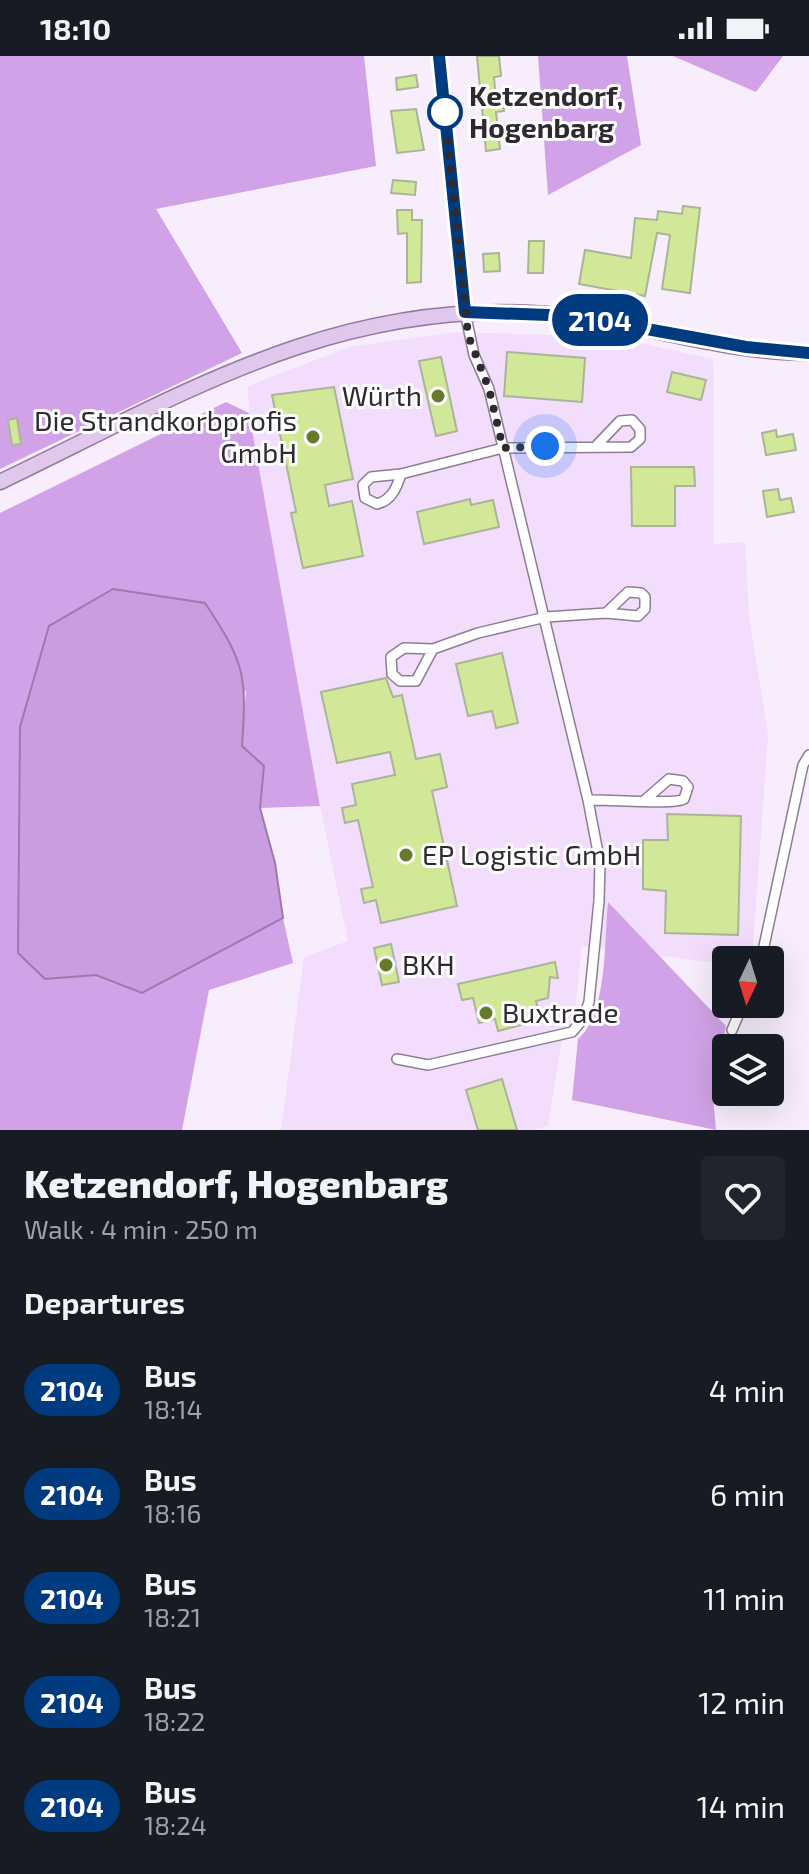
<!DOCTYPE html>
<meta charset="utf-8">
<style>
body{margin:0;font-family:"Exo 2",sans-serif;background:#20242c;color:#f1f3f6;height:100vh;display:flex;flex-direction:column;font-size:30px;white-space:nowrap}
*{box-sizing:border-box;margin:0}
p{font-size:26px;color:#9ea1a6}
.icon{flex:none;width:44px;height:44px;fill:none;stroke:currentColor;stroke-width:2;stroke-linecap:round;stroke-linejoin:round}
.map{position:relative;height:1074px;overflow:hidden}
.side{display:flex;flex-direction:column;background:#171b24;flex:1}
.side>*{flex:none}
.badge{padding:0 16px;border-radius:26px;font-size:28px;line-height:52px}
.needle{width:52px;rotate:184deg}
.fabs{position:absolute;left:712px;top:890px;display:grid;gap:16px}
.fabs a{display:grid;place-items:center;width:72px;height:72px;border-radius:8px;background:#171b24;box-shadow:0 8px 32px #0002;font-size:40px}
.you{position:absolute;width:40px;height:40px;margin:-20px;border:6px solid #fff;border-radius:50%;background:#1a73e8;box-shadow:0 0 0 12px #1a73e833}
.map>.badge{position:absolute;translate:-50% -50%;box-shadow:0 0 0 4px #fff}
h2{padding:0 24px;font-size:30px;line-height:72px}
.round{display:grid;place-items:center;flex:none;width:84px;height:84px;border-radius:8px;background:#20242c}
.headline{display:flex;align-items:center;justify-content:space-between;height:136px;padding:0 24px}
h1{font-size:38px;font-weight:800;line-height:60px}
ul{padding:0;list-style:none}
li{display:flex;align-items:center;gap:24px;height:104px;padding:0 24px}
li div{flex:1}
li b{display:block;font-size:30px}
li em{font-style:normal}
li .badge{min-width:88px;font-weight:700;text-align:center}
.status{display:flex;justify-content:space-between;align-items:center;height:56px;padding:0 40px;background:#171b24;direction:ltr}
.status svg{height:22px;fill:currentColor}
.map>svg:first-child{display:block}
.built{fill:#f2ddfd}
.forest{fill:#d1a2e7}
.water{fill:#ca9ce0;stroke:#9c7aac;stroke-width:2}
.building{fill:#d0e898;stroke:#abb499;stroke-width:2}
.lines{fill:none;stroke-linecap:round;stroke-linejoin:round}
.minor-casing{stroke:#8c7d94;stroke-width:12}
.tertiary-casing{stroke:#8c7d94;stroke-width:14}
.primary-casing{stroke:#9478a1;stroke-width:17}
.minor{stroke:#fff;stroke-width:9}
.tertiary{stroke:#fff;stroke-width:11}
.primary{stroke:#dfc8eb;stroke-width:14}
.line-casing{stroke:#fff;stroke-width:18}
.line{stroke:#003b80;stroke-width:12}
.walk{stroke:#2f2932;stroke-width:8;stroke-dasharray:0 14.4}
.stop-dot{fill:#fff;stroke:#003b80;stroke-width:4}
.poi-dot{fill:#657a2b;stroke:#fefefe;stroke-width:3}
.labels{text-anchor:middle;stroke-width:6;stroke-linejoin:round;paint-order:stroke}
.stop-label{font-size:28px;font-weight:bold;fill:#2f2932;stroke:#fefefe;text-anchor:start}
.poi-label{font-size:28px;fill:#2f2932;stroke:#fefefe;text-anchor:start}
</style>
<div class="status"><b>18:10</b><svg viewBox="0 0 49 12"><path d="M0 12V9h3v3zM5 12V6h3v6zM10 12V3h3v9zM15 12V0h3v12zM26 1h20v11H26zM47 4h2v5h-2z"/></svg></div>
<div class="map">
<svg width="809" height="1074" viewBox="0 0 809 1074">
<rect width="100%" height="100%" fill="#f7edfc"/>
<path class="built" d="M457,276L612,281L713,303L714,488L745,486L749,560L768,679L752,904H726V908L582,890L575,954L561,989L548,1070L533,1074H281L304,901L348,885L320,750L249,357L248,330L349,291Z"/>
<path class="forest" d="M0,0H364L376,110L156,153L242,297L0,413Z
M538,0H627L641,89L548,139Z
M673,0H783L756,36Z
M226,346L249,357L320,750L260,752L264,711L242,691L246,634L45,923L96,919L142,937L283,862L293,907L209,934L182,1074H0V457Z
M608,846L726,970L713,1040L716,1074L572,1044L578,983C608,957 604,885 608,846Z"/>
<path class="water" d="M113,533L205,547C245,607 247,619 242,690L264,710L260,752L275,807L283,862L142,937L96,919L45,923L18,897L20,671L49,570Z"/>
<path class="building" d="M477,0H499L501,20L494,21L496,45H503L504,55L496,56L500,93L486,95Z
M416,19L418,31L397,34L396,22Z
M416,53L424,94L397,97L391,55Z
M393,124L416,126L415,139L391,137Z
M683,150L700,152L690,237L662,233L670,179L657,177L645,240L579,228L585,194L631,202L635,162L657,164L658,155L682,158Z
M397,154H412V164H422L421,226L407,227V177L398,178Z
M529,185H544L543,217H528Z
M499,197L500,215L484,216L483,198Z
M507,296L585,302L582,346L504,340Z
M441,301L457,375L436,380L419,305Z
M672,316L706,324L701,344L667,336Z
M334,331L353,423L325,429L329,450L352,445L363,500L303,512L291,457L296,456L272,339Z
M17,362L21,388L12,389L8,364Z
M776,374L777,381L793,378L796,394L766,399L762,377Z
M631,411H694L695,430H675V470H632Z
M778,433L780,444L791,442L794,456L767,461L763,435Z
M470,443L471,449L493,444L499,471L424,488L417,456Z
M502,597L518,667L496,672L492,655L468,660L456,608Z
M386,622L393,641L402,639L416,703L440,698L447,731L432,735L457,850L381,867L376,844L364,847L361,833L373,831L358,764L345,767L342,752L356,749L352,728L395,719L390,696L337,707L321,636Z
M667,758L741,760L738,879L665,877L666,835L643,833V784H668Z
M391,888L399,926L382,929L374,892Z
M555,906L558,922L550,921L548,942L536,945L541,964L498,975L495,963L479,967L473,942L462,944L458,928Z
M502,1023L517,1074H478L466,1034Z"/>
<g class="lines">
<defs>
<path id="minor" d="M401,418C397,431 392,444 377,448L365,442L363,429L371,421L401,418L503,392L631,391L640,383V373L632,364L620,365L597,389
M433,593L416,625H400L392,618L391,601L404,592L433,593L478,577L546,561L606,557L638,560L645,553V541L641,537L628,536L606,557
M588,744C606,743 675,749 684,743L688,731L683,725L669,723L646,743
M761,904L803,709L809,699
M732,974L743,948
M397,1003L428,1009L572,976L583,963L589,946L599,845L600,807L588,744L489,333L474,299L465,256"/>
<path id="tertiary" d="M439,0L465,256"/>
<path id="primary" d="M0,426C181,339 337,242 546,258C635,264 720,297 809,297"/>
</defs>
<use href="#minor" class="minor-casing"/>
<use href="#tertiary" class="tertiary-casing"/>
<use href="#primary" class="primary-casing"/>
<use href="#minor" class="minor"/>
<use href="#tertiary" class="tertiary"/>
<use href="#primary" class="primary"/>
</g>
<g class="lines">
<defs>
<path id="line" d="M439,0L465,256L575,260L746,291L809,297"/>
</defs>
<use href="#line" class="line-casing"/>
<use href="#line" class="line"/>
<path class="walk" d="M445,56L468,279L489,333L503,392L545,390"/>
</g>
<circle class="stop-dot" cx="445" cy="56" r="16"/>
<g class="poi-dot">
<circle cx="438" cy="340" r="8"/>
<circle cx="313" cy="381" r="8"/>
<circle cx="406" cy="799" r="8"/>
<circle cx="386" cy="909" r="8"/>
<circle cx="486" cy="957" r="8"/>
</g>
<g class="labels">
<g class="stop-label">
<text x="469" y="50">Ketzendorf,<tspan x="469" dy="32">Hogenbarg</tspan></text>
</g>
<g class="poi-label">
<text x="422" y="350" text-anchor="end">Würth</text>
<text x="297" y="375" text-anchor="end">Die Strandkorbprofis<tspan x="297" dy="32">GmbH</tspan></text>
<text x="422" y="809">EP Logistic GmbH</text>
<text x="402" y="919">BKH</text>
<text x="502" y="967">Buxtrade</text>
</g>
</g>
</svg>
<div class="fabs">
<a><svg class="needle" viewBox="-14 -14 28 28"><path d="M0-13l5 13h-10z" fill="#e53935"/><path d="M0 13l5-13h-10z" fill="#9ea1a6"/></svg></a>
<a><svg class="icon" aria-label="layers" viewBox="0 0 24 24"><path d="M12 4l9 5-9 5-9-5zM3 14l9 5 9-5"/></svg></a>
</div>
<div class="you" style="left:545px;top:390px"></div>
<b class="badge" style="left:600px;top:264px;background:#003b80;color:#fff">2104</b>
</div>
<section class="side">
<div class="headline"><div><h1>Ketzendorf, Hogenbarg</h1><p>Walk · 4 min · 250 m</p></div><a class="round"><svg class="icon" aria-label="heart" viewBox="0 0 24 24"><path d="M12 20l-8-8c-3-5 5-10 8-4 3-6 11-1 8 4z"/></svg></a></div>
<h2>Departures</h2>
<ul>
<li><span class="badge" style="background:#003b80;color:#fff">2104</span><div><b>Bus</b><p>18:14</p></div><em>4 min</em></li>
<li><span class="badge" style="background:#003b80;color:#fff">2104</span><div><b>Bus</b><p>18:16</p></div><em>6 min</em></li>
<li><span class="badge" style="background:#003b80;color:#fff">2104</span><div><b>Bus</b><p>18:21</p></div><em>11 min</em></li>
<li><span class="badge" style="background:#003b80;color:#fff">2104</span><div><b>Bus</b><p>18:22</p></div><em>12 min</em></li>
<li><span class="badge" style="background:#003b80;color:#fff">2104</span><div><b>Bus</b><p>18:24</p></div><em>14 min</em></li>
</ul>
</section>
